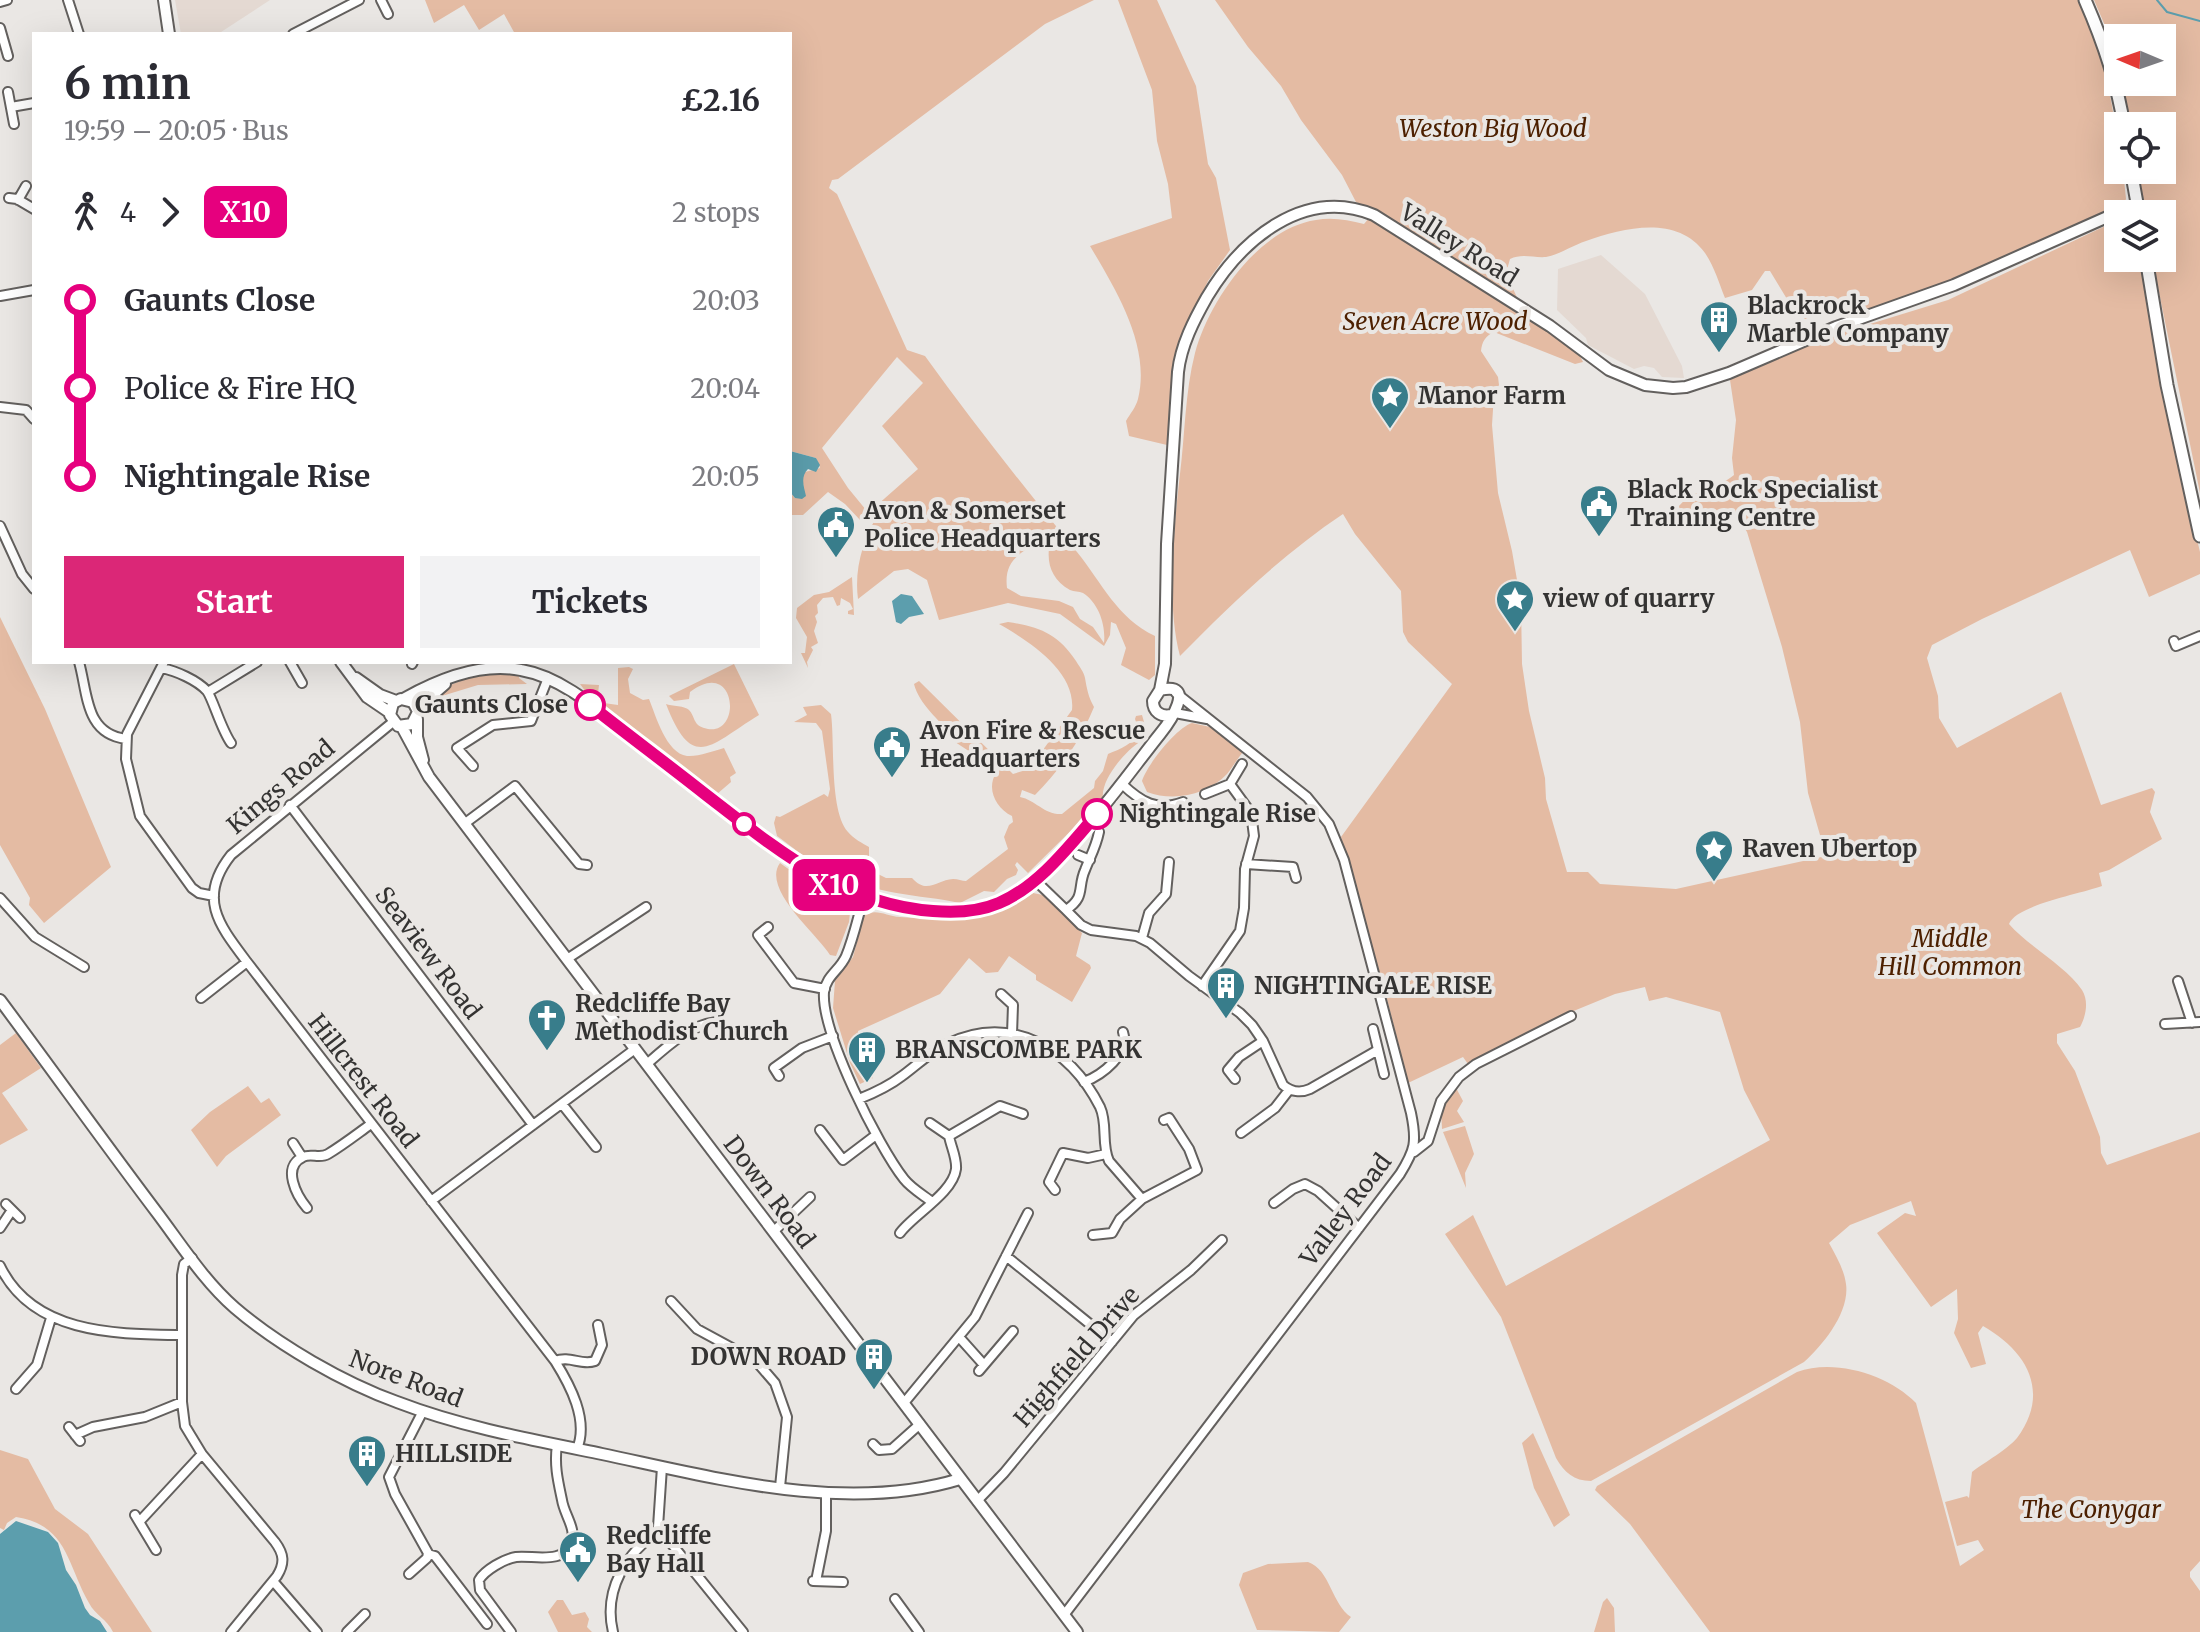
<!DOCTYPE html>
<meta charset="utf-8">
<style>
body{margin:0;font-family:Merriweather,serif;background:#f2f2f3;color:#2b2b33;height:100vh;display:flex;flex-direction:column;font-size:30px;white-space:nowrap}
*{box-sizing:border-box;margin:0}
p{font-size:26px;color:#7c7c81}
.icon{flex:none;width:44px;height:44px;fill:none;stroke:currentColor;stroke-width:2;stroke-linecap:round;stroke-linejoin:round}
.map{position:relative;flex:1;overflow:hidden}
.sheet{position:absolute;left:32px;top:32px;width:760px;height:632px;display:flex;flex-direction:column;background:#fff;border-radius:0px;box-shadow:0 8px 32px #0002}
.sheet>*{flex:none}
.badge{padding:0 16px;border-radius:12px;font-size:28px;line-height:52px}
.needle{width:52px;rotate:272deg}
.controls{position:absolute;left:2104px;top:24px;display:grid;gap:16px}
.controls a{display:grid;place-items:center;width:72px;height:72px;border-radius:0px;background:#fff;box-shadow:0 8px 32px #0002;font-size:40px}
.map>.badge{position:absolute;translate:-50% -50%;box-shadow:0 0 0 4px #fff}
.legs{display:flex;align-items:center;gap:12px;height:88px;padding:0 32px;font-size:26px}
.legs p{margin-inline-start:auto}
.summary{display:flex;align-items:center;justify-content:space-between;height:136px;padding:0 32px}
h1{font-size:44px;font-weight:700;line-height:60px}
.primary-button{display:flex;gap:16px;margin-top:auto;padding:16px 32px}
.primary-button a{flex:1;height:92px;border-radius:0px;background:#db2777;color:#fff;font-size:32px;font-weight:700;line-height:92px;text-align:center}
.primary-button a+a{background:#f2f2f3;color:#2b2b33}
ul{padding:0 32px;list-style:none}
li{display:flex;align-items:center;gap:28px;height:88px;font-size:30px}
li i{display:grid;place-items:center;width:12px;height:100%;margin:0 10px;background:currentColor}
li i::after{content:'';width:20px;height:20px;margin:-10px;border:6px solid;border-radius:50%;background:#fff}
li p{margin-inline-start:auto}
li:first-child i{background:linear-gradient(#0000 50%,currentColor 0)}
li:last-child i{background:linear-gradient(currentColor 50%,#0000 0)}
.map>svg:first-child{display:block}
.built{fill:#e4d9d2}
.green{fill:#e4bba3;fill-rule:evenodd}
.water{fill:#5c9ead}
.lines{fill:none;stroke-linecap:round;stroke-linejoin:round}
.stream{stroke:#5c9ead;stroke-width:2}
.minor-casing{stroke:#63605e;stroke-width:12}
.tertiary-casing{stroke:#63605e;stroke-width:14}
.secondary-casing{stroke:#63605e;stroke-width:15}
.minor{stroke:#fff;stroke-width:8}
.tertiary{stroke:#fff;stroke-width:10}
.secondary{stroke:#fff;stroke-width:11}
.line-1-casing{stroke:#fff;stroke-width:18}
.line-1{stroke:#e6007e;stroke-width:12}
.stop-1-dot{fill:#fff;stroke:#e6007e;stroke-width:4}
.labels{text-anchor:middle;stroke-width:8;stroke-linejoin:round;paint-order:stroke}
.park-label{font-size:24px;font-style:italic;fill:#4d2000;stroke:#eae7e4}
.street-label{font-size:24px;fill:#343332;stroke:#eae7e4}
.poi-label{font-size:24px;font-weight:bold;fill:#343332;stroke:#eae7e4;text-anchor:start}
.stop-label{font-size:24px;font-weight:bold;fill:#343332;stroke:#eae7e4;text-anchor:end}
</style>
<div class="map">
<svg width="2200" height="1632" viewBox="0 0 2200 1632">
<rect width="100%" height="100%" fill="#eae7e4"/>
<path class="built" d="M175,0H270L218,34H181Z
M1601,255L1645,294L1682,366L1684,378L1662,377L1654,368L1644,366L1634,369L1588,345L1586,338L1557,310L1558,269Z"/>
<path class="green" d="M425,0H1094L1045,24L838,179L832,180L829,188L837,194L907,350L925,356C973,423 1025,488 1077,552C1102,583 1117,618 1155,636V675L1149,680L1121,665L1126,648L1116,624L1111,622L1110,635L1104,646L1060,614L1008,603L939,620L927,580L908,569L894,571L858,599C854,570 863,538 879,513L876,506L918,469L882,426L923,383L897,357L822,448L848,488L871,516L861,521L845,504L828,492L803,515H790V492L795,498L804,490L802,477L805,472L820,468L816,458L790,451V34H515L504,14L479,30L464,5L434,23ZM1035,544L1049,548C1047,566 1053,580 1070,590C1074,592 1079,591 1083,593C1099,603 1106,626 1104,643L1093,627L1080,619L1073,607L1059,601L1021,596L1007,588C1004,564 1016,555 1035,544Z
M1118,0H1157L1196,86L1208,164L1216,178L1230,250L1208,281L1178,345L1173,362L1167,445L1129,436L1126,421C1130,414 1136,407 1138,399C1151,346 1116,290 1090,246L1172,218L1168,184L1157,141L1152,90Z
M1215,0H2080C2102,55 2118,110 2118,170H2123L2126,199L2123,205L1988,264L1954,285L1864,318C1839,307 1830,309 1805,319L1787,299L1770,271H1765L1752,290L1725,298C1719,283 1714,266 1705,253C1677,214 1623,228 1586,241C1573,245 1559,255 1546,257C1533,258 1522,253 1510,259L1506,273L1519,302L1437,248L1356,202L1342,175L1301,120L1281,86L1248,47Z
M2094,0H2200V493L2152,258H2162V214H2144L2137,170H2162V126H2129L2119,82H2162V38H2118V78L2106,28Z
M1369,218L1548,328L1579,354L1583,362L1575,364L1494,332C1485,336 1482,342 1481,351L1498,377L1499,385L1494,394L1492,425L1498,493L1512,551L1521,603L1522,664L1529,711L1545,778L1546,799L1567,872H1588L1600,884L1676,889L1826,856L1808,793L1800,722L1782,647L1747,532C1728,500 1708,516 1680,511L1679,506C1694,489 1717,489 1734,475L1732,458L1736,420L1730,380L1792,345L1836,327L1844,332L1948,300L2118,220V258H2137L2140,263L2167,413L2200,552V574L2149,597L2130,550L1982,619L1932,645L1927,658L1938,696L1939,718L1957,748L2061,692L2101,805L2152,788L2155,792L2150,812L2162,839L2109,870L2099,873L2102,886C2080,894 2016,905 2009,924C2028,946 2067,967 2082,990C2089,1001 2086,1016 2080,1027L2057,1034V1043L2075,1071L2100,1137L2101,1153L2107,1165L2200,1132V1561L2190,1572V1577L2200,1591V1632H1710L1630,1524L1595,1490L1597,1486L1797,1372C1835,1358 1889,1375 1916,1403L1960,1566L1984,1550L1978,1540L1957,1546L1945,1502L1967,1496L1969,1498L1972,1472C1985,1462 2008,1449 2017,1438C2051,1392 2027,1351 1983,1326L1978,1333L1986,1364L1971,1368L1954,1333L1958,1319L1957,1289L1931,1307L1877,1233L1905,1213L1916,1216L1911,1201L1850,1225L1829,1243C1836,1256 1844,1269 1846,1284C1850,1312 1823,1345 1804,1362L1591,1481C1574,1481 1564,1472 1556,1458L1501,1317L1445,1234L1473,1215L1506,1286L1770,1140L1744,1090L1720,1012L1666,997L1649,1001L1645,987L1615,994L1559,1017L1468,1064L1463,1057L1408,1083L1387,999L1341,837L1452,684L1408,642L1403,632L1401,591L1355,534L1343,514C1283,554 1230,605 1180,656C1166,604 1174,527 1180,474C1185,434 1185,392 1195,353C1209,301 1259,228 1316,220C1332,217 1348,220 1364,224Z
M852,577L854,615L848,614V611L853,609L850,603L841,598L840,605L837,606L833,597L823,598L817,605L818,613L815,616L817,622L814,631L818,643L811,647L813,650L807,662L808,668L801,653H805L807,637L796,618L797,608L814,595L829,592Z
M0,617L45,709L111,867L44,923L29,905L30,898L0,845Z
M1008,622C1040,627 1058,634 1076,661C1079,666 1084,672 1085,678C1087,689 1088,696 1094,707C1079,743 1062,767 1035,795L1022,790L1020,797C1036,800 1044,815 1062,814L1094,788L1095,781L1103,771L1108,754C1120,749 1134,744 1139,731L1135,719L1136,716L1142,715L1146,729L1141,741C1125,751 1100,780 1103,799L1028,873L1017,862L1015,865L1018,870L1016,875L1007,879L994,892L984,891L960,903C919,894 873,896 836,871C819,870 791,846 777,836L774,823L776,816L780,817L824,794L828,797L830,789L822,731L816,723L794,722L807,715L803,707L821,705L831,714C835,743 829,811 848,832C854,839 862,843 869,847V861L874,872L886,878H912C927,895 937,880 953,879C958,879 962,881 966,881L1008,849L1004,837L1009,825L1013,822L1012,816C996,808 986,789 996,773L984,761L952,740L953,736C939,720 919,704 914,684L919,681L1013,774L1029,769L1072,710C1076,671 1029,641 999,624Z
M734,664L759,715C711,744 693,774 666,704C671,706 686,706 689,710C695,716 693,725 704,728C743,741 738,655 690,692L689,699L674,701L669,696Z
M629,667L633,669L628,679L630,693L643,700L649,699C656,716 666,753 687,756C698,757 713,751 724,748L736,773L730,777L731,782L717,794L594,703L580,684L599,685L597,702L618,705V668Z
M494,672L520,674L519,678L527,684L478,685L432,699C451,681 469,677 494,672Z
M1192,723L1210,727L1243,752C1237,759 1233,767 1227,774C1207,795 1174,802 1147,792L1142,781C1147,765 1176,728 1192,723Z
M780,863L822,893L851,904L849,922L836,956L830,955C818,935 761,889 780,863Z
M1033,893L1043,895L1082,933L1076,956L1090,965L1091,968L1072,1002L1036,980V975L1009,956L998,972L986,973L969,958L940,994L858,1031L860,1051L873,1078L860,1084L850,1063L833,1008L835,981L853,957L864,915C877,908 886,916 900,917C952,920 988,923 1033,893Z
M16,1033L41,1068L2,1093L28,1130L0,1145V1045Z
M248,1086L261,1103L269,1098L281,1115L226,1156L217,1167L191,1130L210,1112Z
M1455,1086L1463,1101L1457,1111L1464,1122L1442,1129L1441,1109Z
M1465,1126L1474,1154L1465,1173L1466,1188L1443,1132Z
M1533,1433L1570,1515L1554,1527L1534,1488L1522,1443Z
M0,1450L28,1459L55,1509L88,1534L152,1632H113C107,1619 95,1615 89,1603C67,1565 68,1525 16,1517L7,1523L4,1530L0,1528Z
M1308,1562C1330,1569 1332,1605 1351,1617L1339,1632L1257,1630L1239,1585L1243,1573L1268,1564Z
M1607,1598L1614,1608L1615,1632H1594L1603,1602Z
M557,1600H563L572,1615L585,1612L589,1619L587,1627L592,1632H558L548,1612Z"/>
<path class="water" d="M790,451L816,458L820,465L816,472L808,469C800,477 804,487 806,496L802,499L795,498L790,492Z
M901,594L912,596L924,614L909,617L901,624L896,622L892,601Z
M16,1521L48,1532L58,1543L66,1570L76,1585L85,1608L90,1615L100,1621L107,1632H0V1534Z"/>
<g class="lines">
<path class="stream" d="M2157,0L2167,12L2200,21"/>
<defs>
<path id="minor" d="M68,0L79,34
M381,0L388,14
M0,2L7,0
M0,28L8,56
M293,34L359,0
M8,92L14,124
M11,107L34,103
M9,198L17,199L34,209
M18,200L26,186
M0,296L34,290
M0,407L26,410L34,419
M0,526L22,574L34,589
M2174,641L2176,646L2200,636
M79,662C88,694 85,734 126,739
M164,662L127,734L126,759L140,816L192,888L199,893L214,896
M290,662L302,683
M412,664L413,662
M162,668C176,671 197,680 207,691C213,699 221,729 231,743
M208,692L257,662
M1175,713L1207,719
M393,722L231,855C197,898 219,925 247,962L555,1361C570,1385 589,1420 577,1449
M473,766L457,748L493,725L531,721L548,678
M1122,784C1141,802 1157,812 1183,802
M1205,794L1230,784
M290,805L533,1125
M464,824L515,786L579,864L587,865
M1078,855L1090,860
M1246,864L1293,867L1296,878
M1035,880L1066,910C1086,897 1077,888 1085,870C1090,857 1096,847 1099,832
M864,897C858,916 854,937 846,956C840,970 826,976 824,992C821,1032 878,1146 904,1179C911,1188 923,1195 932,1202
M0,898L35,937L84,967
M1066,910L1081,925L1091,930L1136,936L1150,943L1189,976L1240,1013L1252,1025L1263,1041L1239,1057L1228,1070L1235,1079
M768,927L758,935L794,983L825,989
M1142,938L1149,913L1166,894L1169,862
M567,959L646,907
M2178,981L2192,1023
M1202,986L1240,931L1244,908L1245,869L1254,836L1251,813L1230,784L1242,764
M1001,994L1013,1005L1012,1034
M201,998L247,962
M2165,1024L2200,1022
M1373,1029L1384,1074
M1263,1041L1283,1085C1291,1092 1301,1093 1310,1089L1378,1050
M647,1064C666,1047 693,1022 720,1022
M779,1076L774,1068L802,1048L833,1036
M1084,1082C1102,1075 1130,1054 1123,1032
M859,1099C874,1093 889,1086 902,1076C917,1065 930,1052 947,1044C1011,1013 1070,1048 1100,1107C1108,1124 1101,1144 1109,1161L1142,1199L1120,1219L1112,1233L1093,1235
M562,1104L596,1147
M930,1123L949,1136
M820,1130L843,1160L876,1135
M1241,1133L1275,1108L1289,1090
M293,1143L302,1157
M1414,1152L1428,1141L1441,1101L1459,1077L1476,1064L1571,1016
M1055,1190L1049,1182L1063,1153L1088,1158L1106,1154
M1142,1199L1197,1170L1189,1149L1169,1118L1164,1120
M431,1201L635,1049
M1274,1203L1293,1189L1305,1184L1318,1191L1359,1228
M6,1204L20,1218
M307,1208C297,1196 281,1167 303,1157C311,1153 320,1159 328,1154C343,1145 357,1134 371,1124
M0,1228L12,1210
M774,1231L810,1197
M900,1233C913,1215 953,1193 956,1169C957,1158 951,1147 949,1136L1000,1106L1023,1114
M1006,1256L1112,1342
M192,1258L184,1264L182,1275V1402L185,1426L202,1454L275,1542C284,1554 285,1563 277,1576L231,1632
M0,1266C33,1335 117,1334 182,1335
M671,1301L697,1329L756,1361L775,1383L787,1417L780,1487
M959,1337L984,1365
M555,1361C570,1355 581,1366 595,1361L602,1345L598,1325
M979,1371L1013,1331
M16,1389L37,1365L51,1318
M904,1403L975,1317L1028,1213
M69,1427L80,1441
M75,1435L93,1427L145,1417L182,1402
M873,1444L879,1450L892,1449L920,1424
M662,1467L658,1527L743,1632
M977,1501L1004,1473L1134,1315L1191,1270L1222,1240
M135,1515L156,1550
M140,1521L202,1454
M428,1554L435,1556L487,1624
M409,1574L427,1558L428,1553L395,1494L389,1477L423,1411
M273,1581L317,1632
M813,1581L843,1582
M816,1581L826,1531V1492
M895,1599L919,1632
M1064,1615L1400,1174C1415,1150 1417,1142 1411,1113L1344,860L1329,824L1307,797L1176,693
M347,1632L365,1614
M511,1632L480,1590L479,1580C485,1570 504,1559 516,1557C533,1555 565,1565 572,1542C576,1528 564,1514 562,1500C558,1481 554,1465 557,1445
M613,1632C603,1590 626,1552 661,1530"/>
<path id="tertiary" d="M164,0L169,34
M341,662L367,697L389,712
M356,678L380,695L396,701
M1160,690L1165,664L1167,544L1178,372C1181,345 1194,320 1207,297C1241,240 1304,186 1374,215L1550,326L1609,370L1645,385L1673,388L1686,387L1729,373L1836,327L1954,285L2114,214L2138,208
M405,698C439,679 482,662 521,670C568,678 607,719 644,747C692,784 740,821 789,858C821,881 856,896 894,906C922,912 956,916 984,908C1048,891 1119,785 1160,734C1169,723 1198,681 1160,690L1153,701C1153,712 1161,717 1171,715
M418,711L413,702L401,699L393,703L390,715L398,726L412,724L422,704L445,684
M417,719V737L423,760
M402,727L429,777L1077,1632
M0,1000C53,1071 105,1144 158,1214C182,1246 205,1282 235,1308C278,1345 344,1383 397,1402C462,1427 533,1440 602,1454C716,1478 846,1514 960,1479"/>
<path id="secondary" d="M2085,0C2103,41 2117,81 2124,126
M2131,170L2139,214
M2146,258L2167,385L2200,536"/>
</defs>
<use href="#minor" class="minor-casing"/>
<use href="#tertiary" class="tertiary-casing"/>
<use href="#secondary" class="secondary-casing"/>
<use href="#minor" class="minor"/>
<use href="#tertiary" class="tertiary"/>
<use href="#secondary" class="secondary"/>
</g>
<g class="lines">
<defs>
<path id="line-1" d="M590,705C628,735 667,764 705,794C775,848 842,905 933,911C956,913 978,912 999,903C1039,886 1069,846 1097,814"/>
</defs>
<use href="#line-1" class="line-1-casing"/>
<use href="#line-1" class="line-1"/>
</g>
<defs>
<symbol id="building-pin" viewBox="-11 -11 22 30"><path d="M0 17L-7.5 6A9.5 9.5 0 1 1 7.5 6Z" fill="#387d8b" stroke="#eae7e4"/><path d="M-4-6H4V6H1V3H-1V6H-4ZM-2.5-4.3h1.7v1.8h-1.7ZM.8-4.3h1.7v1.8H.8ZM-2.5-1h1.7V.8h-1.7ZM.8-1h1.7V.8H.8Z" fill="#fff"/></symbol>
<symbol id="sight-pin" viewBox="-11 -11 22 30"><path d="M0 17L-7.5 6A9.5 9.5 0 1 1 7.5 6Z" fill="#387d8b" stroke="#eae7e4"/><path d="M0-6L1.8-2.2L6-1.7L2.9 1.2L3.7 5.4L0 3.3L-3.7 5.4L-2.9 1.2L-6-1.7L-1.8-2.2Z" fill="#fff"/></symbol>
<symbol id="civic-pin" viewBox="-11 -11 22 30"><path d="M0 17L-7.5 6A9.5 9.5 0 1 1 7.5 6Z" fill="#387d8b" stroke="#eae7e4"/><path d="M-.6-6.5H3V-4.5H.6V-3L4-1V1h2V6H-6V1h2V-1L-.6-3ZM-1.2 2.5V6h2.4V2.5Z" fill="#fff"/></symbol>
<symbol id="church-pin" viewBox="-11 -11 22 30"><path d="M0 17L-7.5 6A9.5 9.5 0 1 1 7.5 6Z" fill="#387d8b" stroke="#eae7e4"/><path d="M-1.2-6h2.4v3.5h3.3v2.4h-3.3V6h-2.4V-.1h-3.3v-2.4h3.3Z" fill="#fff"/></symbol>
</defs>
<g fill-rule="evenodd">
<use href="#building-pin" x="1697" y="298" width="44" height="60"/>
<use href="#sight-pin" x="1368" y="374" width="44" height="60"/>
<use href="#civic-pin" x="1577" y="482" width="44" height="60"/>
<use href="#civic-pin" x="814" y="503" width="44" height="60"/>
<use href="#sight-pin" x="1493" y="577" width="44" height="60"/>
<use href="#civic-pin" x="870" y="723" width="44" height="60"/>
<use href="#sight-pin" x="1692" y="827" width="44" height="60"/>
<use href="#building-pin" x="1204" y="964" width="44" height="60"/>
<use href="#church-pin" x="525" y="996" width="44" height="60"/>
<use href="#building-pin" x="845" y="1028" width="44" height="60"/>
<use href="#building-pin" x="852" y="1335" width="44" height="60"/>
<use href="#building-pin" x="345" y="1432" width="44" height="60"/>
<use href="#civic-pin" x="556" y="1528" width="44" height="60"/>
</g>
<g class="stop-1-dot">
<circle cx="590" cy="705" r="14"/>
<circle cx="1097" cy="814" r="14"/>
<circle cx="744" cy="824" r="10"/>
</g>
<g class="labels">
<g class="park-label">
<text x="1493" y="137">Weston Big Wood</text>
<text x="1435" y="330">Seven Acre Wood</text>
<text x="1950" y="947">Middle<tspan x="1950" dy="28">Hill Common</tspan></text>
<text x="2091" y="1518">The Conygar</text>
</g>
<g class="street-label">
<text transform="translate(1459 245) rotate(32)" y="8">Valley Road</text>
<text transform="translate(281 787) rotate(-40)" y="8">Kings Road</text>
<text transform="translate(428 953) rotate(53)" y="8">Seaview Road</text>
<text transform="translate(363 1081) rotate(52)" y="8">Hillcrest Road</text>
<text transform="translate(769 1192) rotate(53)" y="8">Down Road</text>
<text transform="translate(1346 1210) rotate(-53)" y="8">Valley Road</text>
<text transform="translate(1077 1357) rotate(-49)" y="8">Highfield Drive</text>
<text transform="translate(406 1379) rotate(21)" y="8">Nore Road</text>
</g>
<g class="poi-label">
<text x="1747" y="314">Blackrock<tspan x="1747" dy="28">Marble Company</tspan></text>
<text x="1418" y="404">Manor Farm</text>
<text x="1627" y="498">Black Rock Specialist<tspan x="1627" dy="28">Training Centre</tspan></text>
<text x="864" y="519">Avon &amp; Somerset<tspan x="864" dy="28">Police Headquarters</tspan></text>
<text x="1543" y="607">view of quarry</text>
<text x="920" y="739">Avon Fire &amp; Rescue<tspan x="920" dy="28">Headquarters</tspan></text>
<text x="1742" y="857">Raven Ubertop</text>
<text x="1254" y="994">NIGHTINGALE RISE</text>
<text x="575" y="1012">Redcliffe Bay<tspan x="575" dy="28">Methodist Church</tspan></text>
<text x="895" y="1058">BRANSCOMBE PARK</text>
<text x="846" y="1365" text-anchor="end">DOWN ROAD</text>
<text x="395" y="1462">HILLSIDE</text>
<text x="606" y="1544">Redcliffe<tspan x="606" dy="28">Bay Hall</tspan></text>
</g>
<g class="stop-label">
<text x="568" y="713">Gaunts Close</text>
<text x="1119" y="822" text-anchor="start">Nightingale Rise</text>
</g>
</g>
</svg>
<div class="controls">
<a><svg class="needle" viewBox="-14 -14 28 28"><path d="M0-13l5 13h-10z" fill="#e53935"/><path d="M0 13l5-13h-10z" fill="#7c7c81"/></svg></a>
<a><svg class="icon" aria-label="locate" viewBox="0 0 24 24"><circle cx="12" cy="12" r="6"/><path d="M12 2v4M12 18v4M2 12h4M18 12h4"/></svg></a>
<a><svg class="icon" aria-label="layers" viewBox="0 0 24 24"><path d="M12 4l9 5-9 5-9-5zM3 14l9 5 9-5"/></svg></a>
</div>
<b class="badge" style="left:834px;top:885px;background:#e6007e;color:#fff">X10</b>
<section class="sheet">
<div class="summary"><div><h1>6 min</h1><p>19:59 – 20:05 · Bus</p></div><b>£2.16</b></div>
<div class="legs"><svg class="icon" aria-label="walk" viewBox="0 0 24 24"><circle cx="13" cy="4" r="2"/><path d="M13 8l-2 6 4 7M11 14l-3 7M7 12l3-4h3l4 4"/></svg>4<svg class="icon" aria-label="forward" viewBox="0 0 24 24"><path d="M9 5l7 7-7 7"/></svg><b class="badge" style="background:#e6007e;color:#fff">X10</b><p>2 stops</p></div>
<ul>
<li><i style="color:#e6007e"></i><b>Gaunts Close</b><p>20:03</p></li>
<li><i style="color:#e6007e"></i><span>Police &amp; Fire HQ</span><p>20:04</p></li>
<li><i style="color:#e6007e"></i><b>Nightingale Rise</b><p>20:05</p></li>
</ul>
<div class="primary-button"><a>Start</a><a>Tickets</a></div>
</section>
</div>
